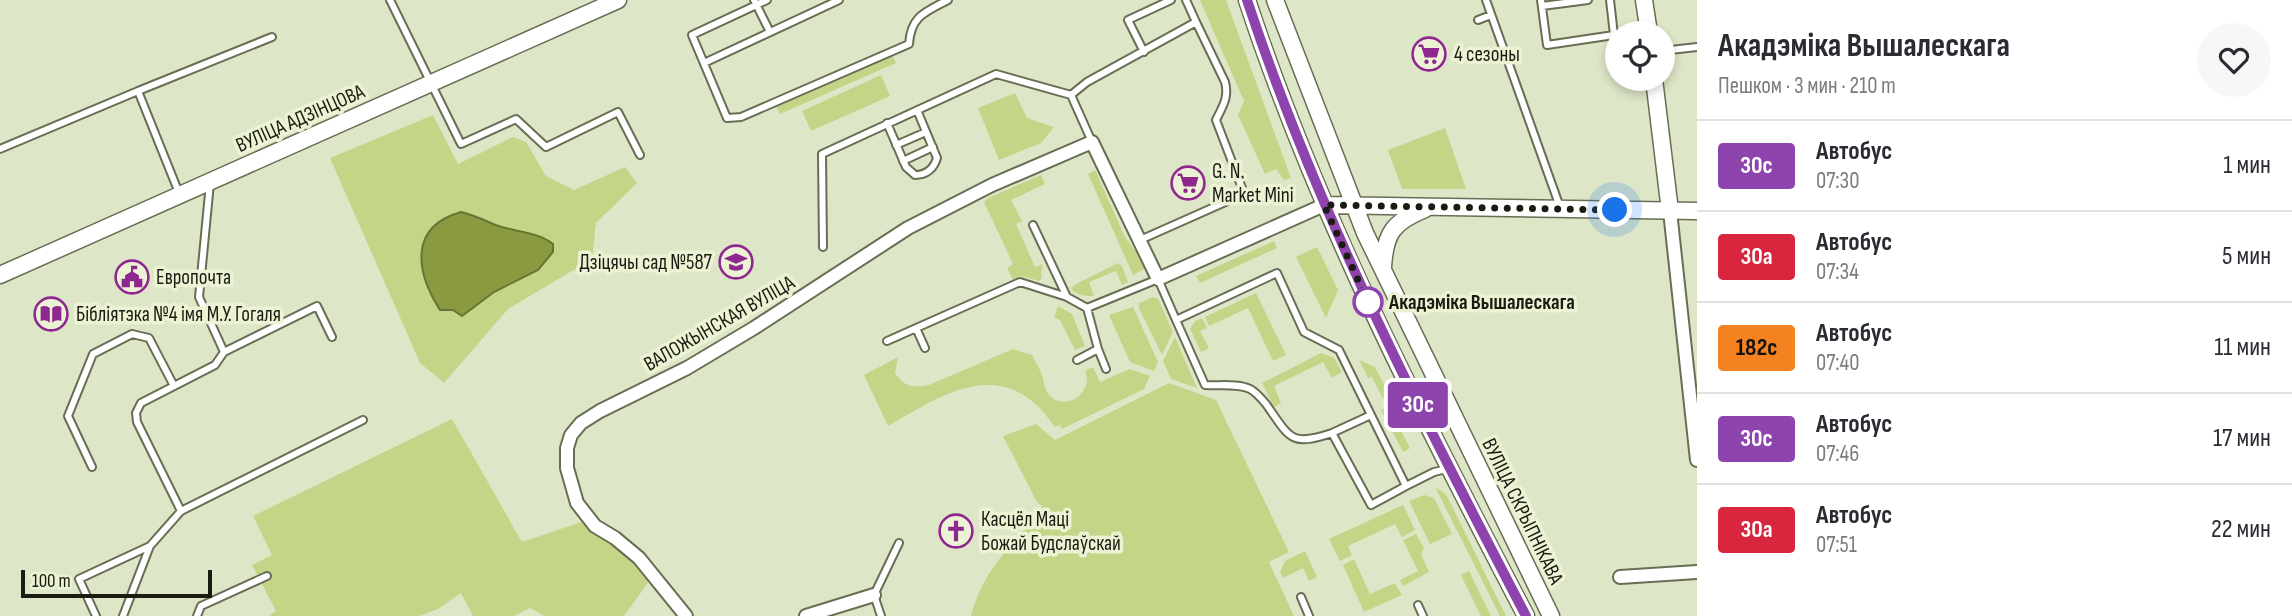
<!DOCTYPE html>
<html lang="ru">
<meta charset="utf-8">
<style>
body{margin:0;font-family:"Sofia Sans Condensed",sans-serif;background:#f7f7f7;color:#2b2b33;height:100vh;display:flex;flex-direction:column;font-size:26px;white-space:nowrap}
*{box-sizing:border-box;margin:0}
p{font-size:23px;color:#7c7c81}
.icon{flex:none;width:38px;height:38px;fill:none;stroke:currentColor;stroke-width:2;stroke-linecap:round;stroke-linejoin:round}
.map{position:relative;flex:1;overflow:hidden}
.panel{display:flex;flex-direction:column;background:#fff;width:595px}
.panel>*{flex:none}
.badge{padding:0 14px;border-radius:5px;font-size:24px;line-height:46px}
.fabs{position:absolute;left:1605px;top:21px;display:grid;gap:14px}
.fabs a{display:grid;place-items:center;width:70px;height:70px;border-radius:50%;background:#fff;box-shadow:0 4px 10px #0003;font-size:35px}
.scale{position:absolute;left:21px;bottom:18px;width:191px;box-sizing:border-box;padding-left:7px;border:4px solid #1a1c11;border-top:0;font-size:19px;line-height:24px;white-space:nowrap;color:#1a1c11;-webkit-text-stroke:5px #ecf3d5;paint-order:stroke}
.you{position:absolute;width:35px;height:35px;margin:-18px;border:5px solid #fff;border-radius:50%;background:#1a73e8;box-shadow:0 0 0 10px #1a73e833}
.map>.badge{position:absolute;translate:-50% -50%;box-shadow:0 0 0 4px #fff}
.round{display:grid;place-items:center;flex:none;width:74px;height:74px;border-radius:37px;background:#f7f7f7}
.headline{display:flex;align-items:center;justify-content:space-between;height:119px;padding:0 21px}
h1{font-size:33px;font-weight:700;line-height:52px}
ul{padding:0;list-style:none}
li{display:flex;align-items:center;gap:21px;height:91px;padding:0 21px;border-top:2px solid #e1e1e2}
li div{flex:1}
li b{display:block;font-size:26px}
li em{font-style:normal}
li .badge{min-width:77px;font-weight:700;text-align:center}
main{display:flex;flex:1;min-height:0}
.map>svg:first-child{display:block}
.green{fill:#c4d588}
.water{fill:#899a41;stroke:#687433;stroke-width:2}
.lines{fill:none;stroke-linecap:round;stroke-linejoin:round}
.lane-casing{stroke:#686e54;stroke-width:10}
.street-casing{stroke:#686e54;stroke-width:16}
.secondary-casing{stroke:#686e54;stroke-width:19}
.lane{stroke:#fff;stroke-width:6}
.street{stroke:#fff;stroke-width:12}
.secondary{stroke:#fff;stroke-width:16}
.line-casing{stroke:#fff;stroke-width:16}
.line{stroke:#8e44ad;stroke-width:10}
.walk{stroke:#1a1c11;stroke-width:7;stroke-dasharray:0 12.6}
.stop-dot{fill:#fff;stroke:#8e44ad;stroke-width:3.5}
.labels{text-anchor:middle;stroke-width:7;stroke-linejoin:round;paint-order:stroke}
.poi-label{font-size:21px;fill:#1a1c11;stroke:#ecf3d5;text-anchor:start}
.street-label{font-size:21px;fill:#1a1c11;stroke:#ecf3d5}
.stop-label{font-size:21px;font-weight:bold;fill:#1a1c11;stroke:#ecf3d5;text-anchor:start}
</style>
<main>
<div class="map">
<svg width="1697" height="616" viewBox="0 0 1697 616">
<rect width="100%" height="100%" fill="#dee6c8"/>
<path class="green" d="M1200,0H1226L1291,178L1284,180L1276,169L1265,174L1238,115L1244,101Z
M892,55L896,63L780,114L776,106Z
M881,75L890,96L811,131L802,111Z
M1015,93L1027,118L1054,127L1041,143L999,160L978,108Z
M433,115L458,164L513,137L526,142L546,176L574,190L625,167L637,183L596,223L592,259L508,309L444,383L420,363L330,158Z
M1445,128L1466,189H1402L1388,150Z
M1095,170L1125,237L1144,262L1145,266L1143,270L1133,275L1088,174Z
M1041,175L1045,184L1011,200L1022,221L1016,224L1035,267L1043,264L1041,273L1042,278L1039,281L1021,276L1013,280L1007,268L1013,264L984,202L988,198Z
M1274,241L1277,248L1200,283L1196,276Z
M1317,247L1338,290L1326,318L1296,257Z
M1118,263L1122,266L1128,282L1122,285L1116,271L1089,282L1094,296C1086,296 1076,296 1071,288L1076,284Z
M1256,293L1286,355L1273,361L1248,308L1209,326L1205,317Z
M1153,297L1158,299L1173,332L1162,355L1139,308V303Z
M1058,306L1072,314L1085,346L1075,350L1060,320L1054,317Z
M1133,307L1158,362L1154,371L1130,362L1109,315Z
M1202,318L1207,328L1200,331L1209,348L1201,352L1190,329L1195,321Z
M1175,337L1197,388L1171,379L1163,361Z
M1013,349L1032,355C1035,361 1040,369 1042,375C1044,384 1045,393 1054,399C1072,409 1093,389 1085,371L1093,367L1100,382L1130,369L1150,376L1144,389L1062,429L1060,425L1055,427C1047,417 1040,406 1029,399C983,364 929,403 888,426L864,375L898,357L895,373C905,387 912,388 929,385Z
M1321,353L1334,358L1342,372L1332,378L1323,362L1274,386L1281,403L1274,407L1262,383Z
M1359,360L1375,367L1390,396L1383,399L1372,377L1368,378Z
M1169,383L1216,400L1289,552L1269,562L1294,616H971C984,567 1013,545 1043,507L1037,502L1003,436L1036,424L1055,440Z
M1388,406L1410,448L1403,452L1381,410Z
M452,419L522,542L590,519L653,576L624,616H545L530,608L514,616H473L461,593L438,609L419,616H269L276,611L252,565L272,555L253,516Z
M1435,487L1446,494L1506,616H1500Z
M1424,495L1434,498L1452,534L1430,544L1409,501Z
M1403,505L1415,530L1402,537L1395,524L1348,546L1352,555L1340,561L1329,539Z
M1416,534L1424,548L1421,554L1429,572L1403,586L1400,580L1418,571L1403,540Z
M1305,551L1317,577L1309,581L1303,568L1283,578L1280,572L1285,561Z
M1354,559L1370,594L1395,583L1402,595L1364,612L1343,565Z
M1469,571L1491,616H1481L1461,575Z"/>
<path class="water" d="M461,212C474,215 482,219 493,224C512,232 537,231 553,244V252L538,270L494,292L462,316L453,310H440C416,272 408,227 461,212Z"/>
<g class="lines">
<defs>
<path id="lane" d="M390,0L461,144L516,119L546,147L618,112L640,155
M754,0L770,32
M767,0L692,35L727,118L741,117L909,44C911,16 925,12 948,0
M1186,0L1196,22
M1486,0L1560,207
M1541,0L1547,45L1614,35L1610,0
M1542,6L1588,0
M1478,20L1491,15
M1662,51L1697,47
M1144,52L1128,20L1171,0
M704,63L839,0
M1071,95L1087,82L1196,22L1225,82C1229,97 1223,106 1216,120L1242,188L1239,196L1140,240
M887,123L906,167L915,175C927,175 934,168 937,158L917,110
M896,145L926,132
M0,149L138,91
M903,161L933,147
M210,183L199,297L224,352L317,306L332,337
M179,193L138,91L272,37
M1033,225L1067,297
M823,247L822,154L996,74L1071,95L1092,142
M1176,320L1205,385C1219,386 1238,383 1250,389C1256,392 1261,398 1266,404C1290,438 1290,447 1332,433
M916,328L925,348
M887,341L1020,282L1067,297L1087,308
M1077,360L1098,349
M1106,369L1098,349L1087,308L1158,279L1176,320L1277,273L1304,332L1339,350L1371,415
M92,467L68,416L93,354L132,334L149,338L174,386
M1406,486L1371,505L1332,433L1371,415L1406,486L1434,472L1447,469
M181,511L137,422L136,413L141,403L215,365L224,352
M1301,597L1309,616
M1418,605L1423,616
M96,616L79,579L150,546
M123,616L150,546L181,511L363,420
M197,616L201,606L267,576
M881,616L874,595L899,543"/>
<path id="street" d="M1670,211L1697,460
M1620,577L1697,572
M686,616L639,558L615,538L595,526L577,503L567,468V448L571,435L581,423L600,411L687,368L754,328L908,228L992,185L1092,142L1158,279L1324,205
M806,616L874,595"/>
<path id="secondary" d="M1247,0C1318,215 1421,416 1526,616
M1275,0L1365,233L1551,616
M1644,0L1649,33
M1654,79L1670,211
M1324,205L1697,211
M1383,267C1385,233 1393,222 1425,209
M0,275L618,0"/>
</defs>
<use href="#lane" class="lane-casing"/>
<use href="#street" class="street-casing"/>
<use href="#secondary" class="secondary-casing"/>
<use href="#lane" class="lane"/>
<use href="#street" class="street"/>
<use href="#secondary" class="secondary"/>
</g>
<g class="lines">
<defs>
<path id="line" d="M1247,0C1318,215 1422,416 1526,616"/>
</defs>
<use href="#line" class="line-casing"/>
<use href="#line" class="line"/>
<path class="walk" d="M1368,302L1324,205L1615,210"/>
</g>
<defs>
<symbol id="supermarket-ring" viewBox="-11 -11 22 22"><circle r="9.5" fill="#ecf3d5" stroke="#8f288e" stroke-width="1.5"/><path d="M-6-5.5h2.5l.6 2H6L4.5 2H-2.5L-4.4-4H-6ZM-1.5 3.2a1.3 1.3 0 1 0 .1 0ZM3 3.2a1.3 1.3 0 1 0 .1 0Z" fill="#8f288e"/></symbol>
<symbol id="school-ring" viewBox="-11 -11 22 22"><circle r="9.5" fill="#ecf3d5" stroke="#8f288e" stroke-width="1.5"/><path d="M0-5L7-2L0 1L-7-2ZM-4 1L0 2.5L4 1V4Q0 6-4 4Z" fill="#8f288e"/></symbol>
<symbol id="civic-ring" viewBox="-11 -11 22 22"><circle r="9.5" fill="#ecf3d5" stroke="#8f288e" stroke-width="1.5"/><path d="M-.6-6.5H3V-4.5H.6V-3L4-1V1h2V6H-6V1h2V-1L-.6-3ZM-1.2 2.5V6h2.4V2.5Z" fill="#8f288e"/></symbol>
<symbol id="library-ring" viewBox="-11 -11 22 22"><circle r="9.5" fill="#ecf3d5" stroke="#8f288e" stroke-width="1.5"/><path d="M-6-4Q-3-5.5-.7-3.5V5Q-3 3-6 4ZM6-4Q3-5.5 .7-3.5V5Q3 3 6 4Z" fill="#8f288e"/></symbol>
<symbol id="church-ring" viewBox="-11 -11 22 22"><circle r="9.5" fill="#ecf3d5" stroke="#8f288e" stroke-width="1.5"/><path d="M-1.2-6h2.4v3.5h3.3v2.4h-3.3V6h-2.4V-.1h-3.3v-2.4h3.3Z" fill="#8f288e"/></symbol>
</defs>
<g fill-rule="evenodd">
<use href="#supermarket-ring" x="1410" y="35" width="38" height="38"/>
<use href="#supermarket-ring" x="1169" y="164" width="38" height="38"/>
<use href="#school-ring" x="717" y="243" width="38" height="38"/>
<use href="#civic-ring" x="113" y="258" width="38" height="38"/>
<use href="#library-ring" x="32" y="295" width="38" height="38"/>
<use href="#church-ring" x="937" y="512" width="38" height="38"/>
</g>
<circle class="stop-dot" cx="1368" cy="302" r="14"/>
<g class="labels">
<g class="poi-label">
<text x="1454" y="61">4 сезоны</text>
<text x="1212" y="178">G. N.<tspan x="1212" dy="24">Market Mini</tspan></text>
<text x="712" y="269" text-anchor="end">Дзіцячы сад №587</text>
<text x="156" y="284">Европочта</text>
<text x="76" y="321">Бібліятэка №4 імя М.У. Гогаля</text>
<text x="981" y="526">Касцёл Маці<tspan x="981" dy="24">Божай Будслаўскай</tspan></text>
</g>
<g class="street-label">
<text transform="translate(300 118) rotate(-24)" y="7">ВУЛІЦА АДЗІНЦОВА</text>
<text transform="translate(719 323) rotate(-30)" y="7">ВАЛОЖЫНСКАЯ ВУЛІЦА</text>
<text transform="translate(1523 511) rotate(64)" y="7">ВУЛІЦА СКРЫПНІКАВА</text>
</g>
<g class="stop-label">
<text x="1389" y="309">Акадэміка Вышалескага</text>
</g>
</g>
</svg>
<div class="fabs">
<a><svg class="icon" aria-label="locate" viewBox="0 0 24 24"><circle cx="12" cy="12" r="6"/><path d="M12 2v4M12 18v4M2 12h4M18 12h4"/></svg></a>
</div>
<div class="scale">100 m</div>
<div class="you" style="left:1615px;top:210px"></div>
<b class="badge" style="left:1418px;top:405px;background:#8e44ad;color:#fff">30с</b>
</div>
<section class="panel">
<div class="headline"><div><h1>Акадэміка Вышалескага</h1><p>Пешком · 3 мин · 210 m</p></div><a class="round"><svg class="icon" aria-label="heart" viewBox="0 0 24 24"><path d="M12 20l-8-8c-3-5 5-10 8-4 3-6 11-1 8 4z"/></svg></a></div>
<ul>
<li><span class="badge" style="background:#8e44ad;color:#fff">30с</span><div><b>Автобус</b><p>07:30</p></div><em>1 мин</em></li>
<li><span class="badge" style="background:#d7263d;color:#fff">30а</span><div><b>Автобус</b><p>07:34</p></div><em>5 мин</em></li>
<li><span class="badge" style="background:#f58220;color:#111">182с</span><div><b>Автобус</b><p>07:40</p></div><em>11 мин</em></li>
<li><span class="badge" style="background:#8e44ad;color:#fff">30с</span><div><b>Автобус</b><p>07:46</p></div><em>17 мин</em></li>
<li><span class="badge" style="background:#d7263d;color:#fff">30а</span><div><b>Автобус</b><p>07:51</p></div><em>22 мин</em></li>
</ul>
</section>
</main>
